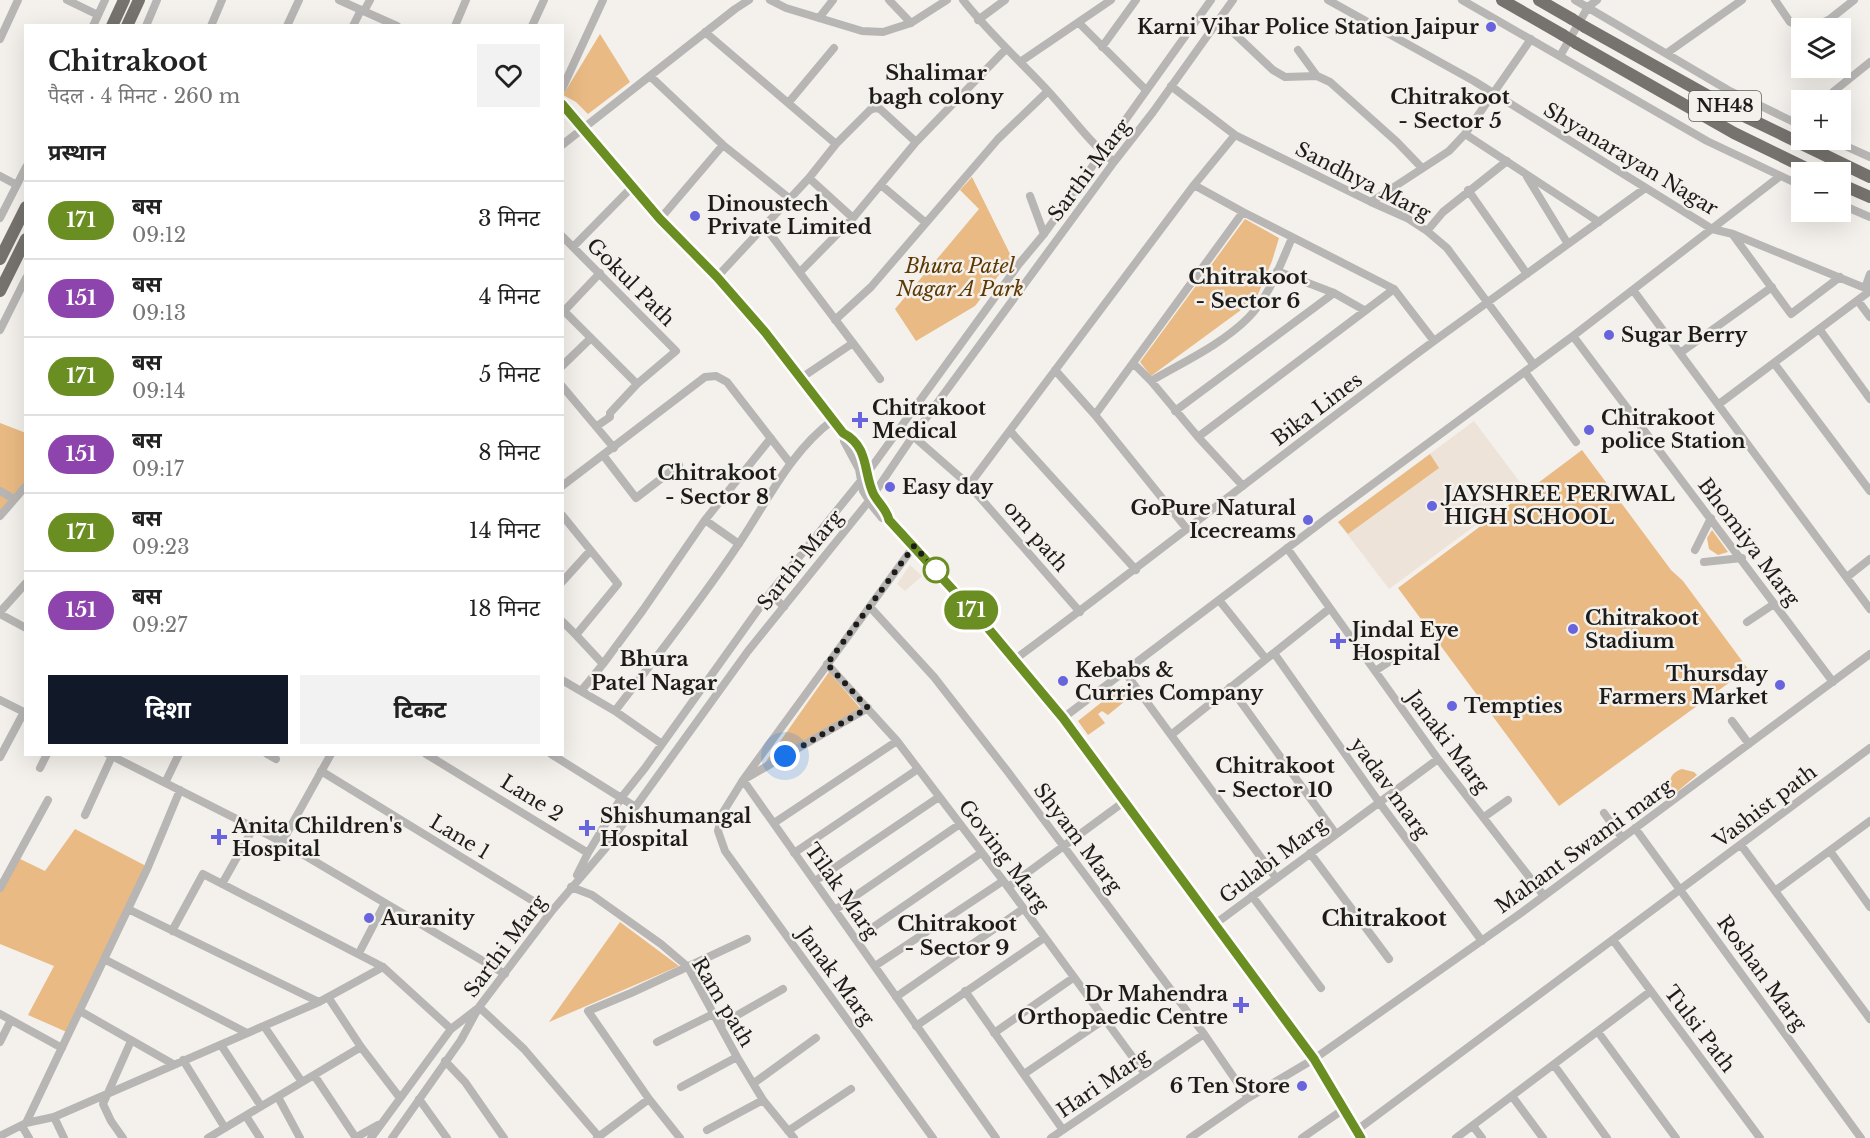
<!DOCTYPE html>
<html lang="hi">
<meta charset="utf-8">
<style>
body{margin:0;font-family:"Libre Baskerville","Noto Sans Devanagari",serif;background:#f2f2f2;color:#222;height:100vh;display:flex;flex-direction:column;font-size:22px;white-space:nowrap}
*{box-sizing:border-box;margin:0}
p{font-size:20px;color:#767676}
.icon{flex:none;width:33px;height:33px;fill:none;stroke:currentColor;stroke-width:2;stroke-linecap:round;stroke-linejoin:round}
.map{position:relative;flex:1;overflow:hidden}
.drawer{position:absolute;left:24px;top:24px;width:540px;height:732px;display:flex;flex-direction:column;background:#fff;border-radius:0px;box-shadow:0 6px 24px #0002}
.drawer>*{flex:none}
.badge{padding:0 12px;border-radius:20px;font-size:21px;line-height:39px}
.tools{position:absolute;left:1791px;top:18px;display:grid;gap:12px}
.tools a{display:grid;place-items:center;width:60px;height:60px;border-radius:0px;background:#fff;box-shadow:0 6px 24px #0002;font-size:30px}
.you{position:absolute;width:30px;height:30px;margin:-15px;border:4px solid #fff;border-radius:50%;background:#1a73e8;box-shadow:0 0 0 9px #1a73e833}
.map>.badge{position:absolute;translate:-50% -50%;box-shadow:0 0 0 3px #fff}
h2{padding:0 24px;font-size:22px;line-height:54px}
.round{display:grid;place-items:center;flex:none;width:63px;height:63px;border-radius:0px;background:#f2f2f2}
.overview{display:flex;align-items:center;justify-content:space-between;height:102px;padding:0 24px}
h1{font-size:28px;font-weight:700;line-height:45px}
.button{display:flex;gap:12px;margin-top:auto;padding:12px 24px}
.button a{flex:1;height:69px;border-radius:0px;background:#111827;color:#fff;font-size:24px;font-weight:700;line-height:69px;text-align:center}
.button a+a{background:#f2f2f2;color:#222}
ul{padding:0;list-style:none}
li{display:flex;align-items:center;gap:18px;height:78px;padding:0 24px;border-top:2px solid #e0e0e0}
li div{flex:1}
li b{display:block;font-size:22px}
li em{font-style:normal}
li .badge{min-width:66px;font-weight:700;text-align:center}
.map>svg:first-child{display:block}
.built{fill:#ede3d8}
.green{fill:#e9ba83}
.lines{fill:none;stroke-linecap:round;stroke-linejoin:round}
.minor{stroke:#b7b6b4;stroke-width:8}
.highway{stroke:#76726e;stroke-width:12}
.highway-bridge{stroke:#76726e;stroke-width:12}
.line-casing{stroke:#fff;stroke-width:14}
.line{stroke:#6b8e23;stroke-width:9}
.walk{stroke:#1d1c1a;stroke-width:6;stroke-dasharray:0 10.8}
.poi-dot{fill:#6764dd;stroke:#f4f0eb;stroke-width:2}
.stop-dot{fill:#fff;stroke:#6b8e23;stroke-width:3}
.labels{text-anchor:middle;stroke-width:5;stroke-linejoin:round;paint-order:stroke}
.shield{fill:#f4f0eb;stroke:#5e5c59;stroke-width:1.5}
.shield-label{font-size:18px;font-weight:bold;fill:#1d1c1a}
.poi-label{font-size:20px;font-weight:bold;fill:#1d1c1a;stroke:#f4f0eb;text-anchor:start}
.street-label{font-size:20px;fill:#1d1c1a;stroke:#f4f0eb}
.park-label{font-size:20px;font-style:italic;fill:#5c3905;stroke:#f4f0eb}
.neighbourhood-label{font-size:21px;font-weight:bold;fill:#1d1c1a;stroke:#f4f0eb}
.quarter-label{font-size:22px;font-weight:bold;fill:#1d1c1a;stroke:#f4f0eb}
</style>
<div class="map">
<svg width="1870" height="1138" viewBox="0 0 1870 1138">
<rect width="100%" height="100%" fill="#f4f0eb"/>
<path class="built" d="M1474,421L1525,489L1389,589L1338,522Z
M910,565L922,576L905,591L897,584Z"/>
<path class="green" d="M600,34L630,82L588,114L576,102L563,95Z
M972,177L1012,258L975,306L916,341L895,309L979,209L960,190Z
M1245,219L1279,238L1272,261L1256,299L1151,376L1140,362Z
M0,423L26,433L25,485L0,515Z
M1582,450L1671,570L1683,581L1748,669L1559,806L1398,588Z
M1430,454L1439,468L1348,534L1338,522Z
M1712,530L1728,552L1718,555L1709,549L1707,538Z
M829,672L860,708L755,777Z
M1122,686L1130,697L1108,715L1102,711L1098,714L1105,723L1088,735L1078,721Z
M1682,769L1694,772L1697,775L1673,795C1667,784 1669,773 1682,769Z
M75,829L148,867L69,1033L28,1015L54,966L0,944V889L18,858L45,871Z
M620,922L679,966L549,1022Z"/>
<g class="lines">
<path class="minor" d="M67,0L98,15
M339,0L397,26
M770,0L786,8L862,31L883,32L911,23L947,0
M889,0L911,23
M963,0C989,33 1020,61 1048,91C1070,115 1089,142 1114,162
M1328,0L1474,81L1712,229L1733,234L1870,290
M1462,0L1707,141L1802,186
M1575,0L1728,90L1802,126
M1775,0L1790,22L1802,28
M364,11L370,0
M819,18L833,0
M1219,19L1273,70L1285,77L1317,76L1330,82L1397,142L1422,168
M978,20L1005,0
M1079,23L1146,90
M93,26L105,0
M146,26L157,0
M211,26L222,0
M287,26L299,0
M353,26L361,10
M455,26L466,0
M532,26L544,0
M1811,28L1830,19L1854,0
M705,32L836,144
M0,39L18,0
M1102,47L1136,0
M1298,50L1317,76
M1667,53L1742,0
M1560,56L1588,7L1597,0
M1020,62L1111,0
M650,76L723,145L789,198
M1171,86L1235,135L1371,202L1407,218L1427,231L1447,248L1534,365
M562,89L603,0
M1823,100L1870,62
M789,102L834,48
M562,104L660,219L717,277L765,332L843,433C870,447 863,474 874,495C879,505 887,510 889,520
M1465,134L1599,222
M1832,140L1870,157
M562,145L735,9L749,0
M1526,175L1568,244
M0,176L17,185
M809,178L853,218
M881,185L926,223
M1194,185L1243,212L1394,289L1434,341
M1468,190L1527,274
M1030,196L1044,234
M1371,202L1449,151L1465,134L1531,39
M1840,204L1870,217
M0,218L26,167
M660,219L723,145
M765,227L853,343L801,378
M1427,231L1443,212L1507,161
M1733,235L1791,314L1840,277
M562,236L676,351L637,384L610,413V417L597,426
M573,247L634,185
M1277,271L1334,293L1364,310
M800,272L853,218L916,142L1006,49
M717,277L809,178L836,144L870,110L875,108L880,109L916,142
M1865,288L1870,274
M1633,290L1870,609
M1858,301L1870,317
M562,309L637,384
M564,311L600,273
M835,320L871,287L998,139L1048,91
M0,330L26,278
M1820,330L1870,399
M1573,336L1833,682
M853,343L880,379
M1680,353L1772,287
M1133,363L1151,381L1198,437L1243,486
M1774,363L1870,491
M562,366L591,338
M1055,370L1095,415L1187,529
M1525,372L1576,442
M1151,381C1183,362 1221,345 1248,318C1269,297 1280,265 1292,238
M562,386L614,448
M1719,404L1870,291
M1175,411L1334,293
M1095,415L1243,212
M1010,431L1136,570
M843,433L844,441L859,469L863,491L873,507L882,518L889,520L914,546L987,627L1063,718L1314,1059L1361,1138
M913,436L969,485L1080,612
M1198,437L1394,289
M603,455L636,498L679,465
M969,485L1194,185L1235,135
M562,486L705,377L716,376L727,382L790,463
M0,491L14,499
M562,515L618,584L576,635L603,664L581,691
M0,516L26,486
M705,520L771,438
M914,546L743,780L722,814L718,831L725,851L933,1138
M1287,548L1438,759L1544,896
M1695,550L1711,518
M1704,562L1742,558
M1847,577L1870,559
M562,582L590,551
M770,593L784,607
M1219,600L1266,659
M870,607L934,677L1008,772L1204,1034L1248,1098
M0,612L26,583
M0,614L26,628
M562,621L576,635
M1747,622L1774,604
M1274,653L1379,802L1482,941
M1014,660C1156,555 1293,445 1434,341C1504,290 1574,240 1644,189
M603,664L643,610L705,520L739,544
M827,664L897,741L1008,887L1145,1074
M1124,671L1276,878
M1375,671L1403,653
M562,680L615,711L662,744
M1230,687L1336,834
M0,700L26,713
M868,708L743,780L996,1138
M615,711C657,656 701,601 740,542C768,500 791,451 833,420
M1063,718L1327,518L1573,336L1779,177
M1732,721L1749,744
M1171,735L1329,609
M108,754L282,842L505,974
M267,754L276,759
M426,754L588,853
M551,754L634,806
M0,757L24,712
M40,768L47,754
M321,771L551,912
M165,783L179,754
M1604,813L1622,838
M85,815L112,756
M1484,817L1508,800
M774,823L897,741
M1635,828L1861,1138
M282,842L331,754
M1741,845L1870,1019
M1830,851L1870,907
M794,853L918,769
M1310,853L1389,959
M577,875L588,853L621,798L645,768L770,593L868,472L1019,264L1044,234L1211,0
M815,881L939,797
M222,884L254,827
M571,887L592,895L661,944L688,967L737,1057L763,1100L794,1138
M1008,887L1125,801
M0,888L48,800
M1775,891L1870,821
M1252,896L1321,988
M128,909L319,1002
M835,910L960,824
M1215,924L1438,759
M172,931L203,874L383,967L451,1029
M856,939L981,853
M1613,940L1760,1138
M359,953L385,903
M104,959L247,1033
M875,966L1003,881
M965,991L1063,1130
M328,997L361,1047L400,1098
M896,997L1023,909
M479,1007L524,1049L600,1138
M80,1011L173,1064
M0,1014L62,1048
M720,1025L783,989
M264,1026L302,1082
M916,1026L1044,938
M1598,1032L1676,1138
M994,1033L1073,978
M0,1042L11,1020
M657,1042L713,1014
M221,1045L261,1106
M183,1060L225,1128
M445,1061L465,1082L504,1138
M1554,1065L1607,1138
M1024,1074L1105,1019
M314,1075L356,1138
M754,1083L816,1038
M681,1087L737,1057
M1512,1096L1543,1138
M278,1097L300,1138
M419,1099L447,1138
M246,1116L260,1138
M54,1117L64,1138
M26,1123L148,867L180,790
M22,1126L29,1138
M1473,1126L1482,1138
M707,1130L763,1100
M1357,1130L1870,748
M788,1131L851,1089
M0,1136L26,1123L54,1117L319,1002L383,967
M123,1138L111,1121L103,1104L131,1041
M208,1138L361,1047
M355,1138L378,1125
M371,1138L451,1029L477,1009
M392,1138L461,1040L479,1007L551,912L605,849L748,651L869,501L913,436L1114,162L1153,112L1233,0
M597,1138L649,1099
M680,1138L649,1099L588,1011L631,993L747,939
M1051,1138L1204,1034
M1190,1138L1248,1098L1314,1059L1521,913L1870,654
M1302,1138L1344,1109
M1456,1138L1651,991"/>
<path class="highway" d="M1502,0L1563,35
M1539,0L1572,19
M112,26L124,0
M127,26L139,0
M1585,27L1746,117L1870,177
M1576,43L1734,133L1814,172
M1840,184L1870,197
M0,259L26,207
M0,291L26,239"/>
<path class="highway-bridge" d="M1572,19L1585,27
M1563,35L1576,43"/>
</g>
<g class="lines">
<defs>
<path id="line" d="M562,104L660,219L717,277L765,332L843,433C870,447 863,474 874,495C880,505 887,510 889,520L987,627L1063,718L1314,1059L1361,1138"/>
</defs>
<use href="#line" class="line-casing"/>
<use href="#line" class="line"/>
<path class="walk" d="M785,756L868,708L827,664L914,546L936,570"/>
</g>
<g class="poi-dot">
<circle cx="1491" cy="27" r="6"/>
<circle cx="695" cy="216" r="6"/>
<circle cx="1609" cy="335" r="6"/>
<path d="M857 411h6v6h6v6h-6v6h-6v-6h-6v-6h6z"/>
<circle cx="1589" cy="430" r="6"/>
<circle cx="890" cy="487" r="6"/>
<circle cx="1432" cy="506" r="6"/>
<circle cx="1308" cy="520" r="6"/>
<circle cx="1573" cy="629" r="6"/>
<path d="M1335 632h6v6h6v6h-6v6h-6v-6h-6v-6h6z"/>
<circle cx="1063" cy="681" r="6"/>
<circle cx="1780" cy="685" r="6"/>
<circle cx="1452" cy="706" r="6"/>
<path d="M584 819h6v6h6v6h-6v6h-6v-6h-6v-6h6z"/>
<path d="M216 828h6v6h6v6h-6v6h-6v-6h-6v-6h6z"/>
<circle cx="369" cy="918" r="6"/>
<path d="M1238 996h6v6h6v6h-6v6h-6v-6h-6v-6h6z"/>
<circle cx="1302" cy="1086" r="6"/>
</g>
<circle class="stop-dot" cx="936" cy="570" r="12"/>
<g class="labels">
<rect class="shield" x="1689" y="91" width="72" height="30" rx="4.5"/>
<g class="shield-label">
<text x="1725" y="112">NH48</text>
</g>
<g class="poi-label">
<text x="1479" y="34" text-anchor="end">Karni Vihar Police Station Jaipur</text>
<text x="707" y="211">Dinoustech<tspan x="707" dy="23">Private Limited</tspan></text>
<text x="1621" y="342">Sugar Berry</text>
<text x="872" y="415">Chitrakoot<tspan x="872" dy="23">Medical</tspan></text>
<text x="1601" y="425">Chitrakoot<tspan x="1601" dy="23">police Station</tspan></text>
<text x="902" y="494">Easy day</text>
<text x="1444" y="501">JAYSHREE PERIWAL<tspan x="1444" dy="23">HIGH SCHOOL</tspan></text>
<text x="1296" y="515" text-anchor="end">GoPure Natural<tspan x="1296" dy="23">Icecreams</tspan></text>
<text x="1585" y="625">Chitrakoot<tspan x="1585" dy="23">Stadium</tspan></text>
<text x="1352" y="637">Jindal Eye<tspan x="1352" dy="23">Hospital</tspan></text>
<text x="1075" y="677">Kebabs &amp;<tspan x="1075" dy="23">Curries Company</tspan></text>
<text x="1768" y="681" text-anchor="end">Thursday<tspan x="1768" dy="23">Farmers Market</tspan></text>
<text x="1464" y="713">Tempties</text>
<text x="600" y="823">Shishumangal<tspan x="600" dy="23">Hospital</tspan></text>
<text x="232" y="833">Anita Children's<tspan x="232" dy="23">Hospital</tspan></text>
<text x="381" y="925">Auranity</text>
<text x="1228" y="1001" text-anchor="end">Dr Mahendra<tspan x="1228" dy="23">Orthopaedic Centre</tspan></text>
<text x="1290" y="1093" text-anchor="end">6 Ten Store</text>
</g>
<g class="street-label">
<text transform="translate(1631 159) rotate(31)" y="7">Shyanarayan Nagar</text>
<text transform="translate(1089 170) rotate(-53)" y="7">Sarthi Marg</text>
<text transform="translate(1363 181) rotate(27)" y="7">Sandhya Marg</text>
<text transform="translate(631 282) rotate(45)" y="7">Gokul Path</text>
<text transform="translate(1317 409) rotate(-37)" y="7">Bika Lines</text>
<text transform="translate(1036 536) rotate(49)" y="7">om path</text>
<text transform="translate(1749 542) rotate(53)" y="7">Bhomiya Marg</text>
<text transform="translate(800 560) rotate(-51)" y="7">Sarthi Marg</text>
<text transform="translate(1448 742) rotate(53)" y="7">Janaki Marg</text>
<text transform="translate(1390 788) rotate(54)" y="7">yadav marg</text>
<text transform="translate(532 798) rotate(32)" y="7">Lane 2</text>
<text transform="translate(1765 806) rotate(-37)" y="7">Vashist path</text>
<text transform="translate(460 837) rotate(31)" y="7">Lane 1</text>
<text transform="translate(1078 838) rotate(53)" y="7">Shyam Marg</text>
<text transform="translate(1584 846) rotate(-36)" y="7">Mahant Swami marg</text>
<text transform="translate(1004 856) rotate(53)" y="7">Goving Marg</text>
<text transform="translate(1273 860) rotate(-37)" y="7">Gulabi Marg</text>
<text transform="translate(842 891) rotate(55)" y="7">Tilak Marg</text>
<text transform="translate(505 946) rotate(-53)" y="7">Sarthi Marg</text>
<text transform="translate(1762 973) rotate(54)" y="7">Roshan Marg</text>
<text transform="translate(836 976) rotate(54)" y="7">Janak Marg</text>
<text transform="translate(723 1002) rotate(59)" y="7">Ram path</text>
<text transform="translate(1700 1029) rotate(53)" y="7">Tulsi Path</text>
<text transform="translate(1103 1083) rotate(-34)" y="7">Hari Marg</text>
</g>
<g class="park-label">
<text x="960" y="273">Bhura Patel<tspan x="960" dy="23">Nagar A Park</tspan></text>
</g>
<g class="neighbourhood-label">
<text x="936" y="80">Shalimar<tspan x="936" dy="24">bagh colony</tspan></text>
<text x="1450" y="104">Chitrakoot<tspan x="1450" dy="24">- Sector 5</tspan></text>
<text x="1248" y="284">Chitrakoot<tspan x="1248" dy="24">- Sector 6</tspan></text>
<text x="717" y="480">Chitrakoot<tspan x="717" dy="24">- Sector 8</tspan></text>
<text x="654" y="666">Bhura<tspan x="654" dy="24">Patel Nagar</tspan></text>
<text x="1275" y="773">Chitrakoot<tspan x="1275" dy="24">- Sector 10</tspan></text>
<text x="957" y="931">Chitrakoot<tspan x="957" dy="24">- Sector 9</tspan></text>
</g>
<g class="quarter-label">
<text x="1384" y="926">Chitrakoot</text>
</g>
</g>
</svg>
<div class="tools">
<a><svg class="icon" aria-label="layers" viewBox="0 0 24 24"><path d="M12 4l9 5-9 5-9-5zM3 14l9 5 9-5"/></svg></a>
<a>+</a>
<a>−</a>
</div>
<div class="you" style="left:785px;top:756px"></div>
<b class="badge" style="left:971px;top:610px;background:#6b8e23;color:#fff">171</b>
<section class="drawer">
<div class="overview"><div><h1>Chitrakoot</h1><p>पैदल · 4 मिनट · 260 m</p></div><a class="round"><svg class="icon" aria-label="heart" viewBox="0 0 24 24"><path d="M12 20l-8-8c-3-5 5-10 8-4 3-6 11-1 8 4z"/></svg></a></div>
<h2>प्रस्थान</h2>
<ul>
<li><span class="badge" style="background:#6b8e23;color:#fff">171</span><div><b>बस</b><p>09:12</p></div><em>3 मिनट</em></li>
<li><span class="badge" style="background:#8e44ad;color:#fff">151</span><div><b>बस</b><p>09:13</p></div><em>4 मिनट</em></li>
<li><span class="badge" style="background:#6b8e23;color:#fff">171</span><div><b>बस</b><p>09:14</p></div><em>5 मिनट</em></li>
<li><span class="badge" style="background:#8e44ad;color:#fff">151</span><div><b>बस</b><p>09:17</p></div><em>8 मिनट</em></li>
<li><span class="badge" style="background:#6b8e23;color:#fff">171</span><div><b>बस</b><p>09:23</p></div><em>14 मिनट</em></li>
<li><span class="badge" style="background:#8e44ad;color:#fff">151</span><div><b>बस</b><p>09:27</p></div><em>18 मिनट</em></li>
</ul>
<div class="button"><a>दिशा</a><a>टिकट</a></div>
</section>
</div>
